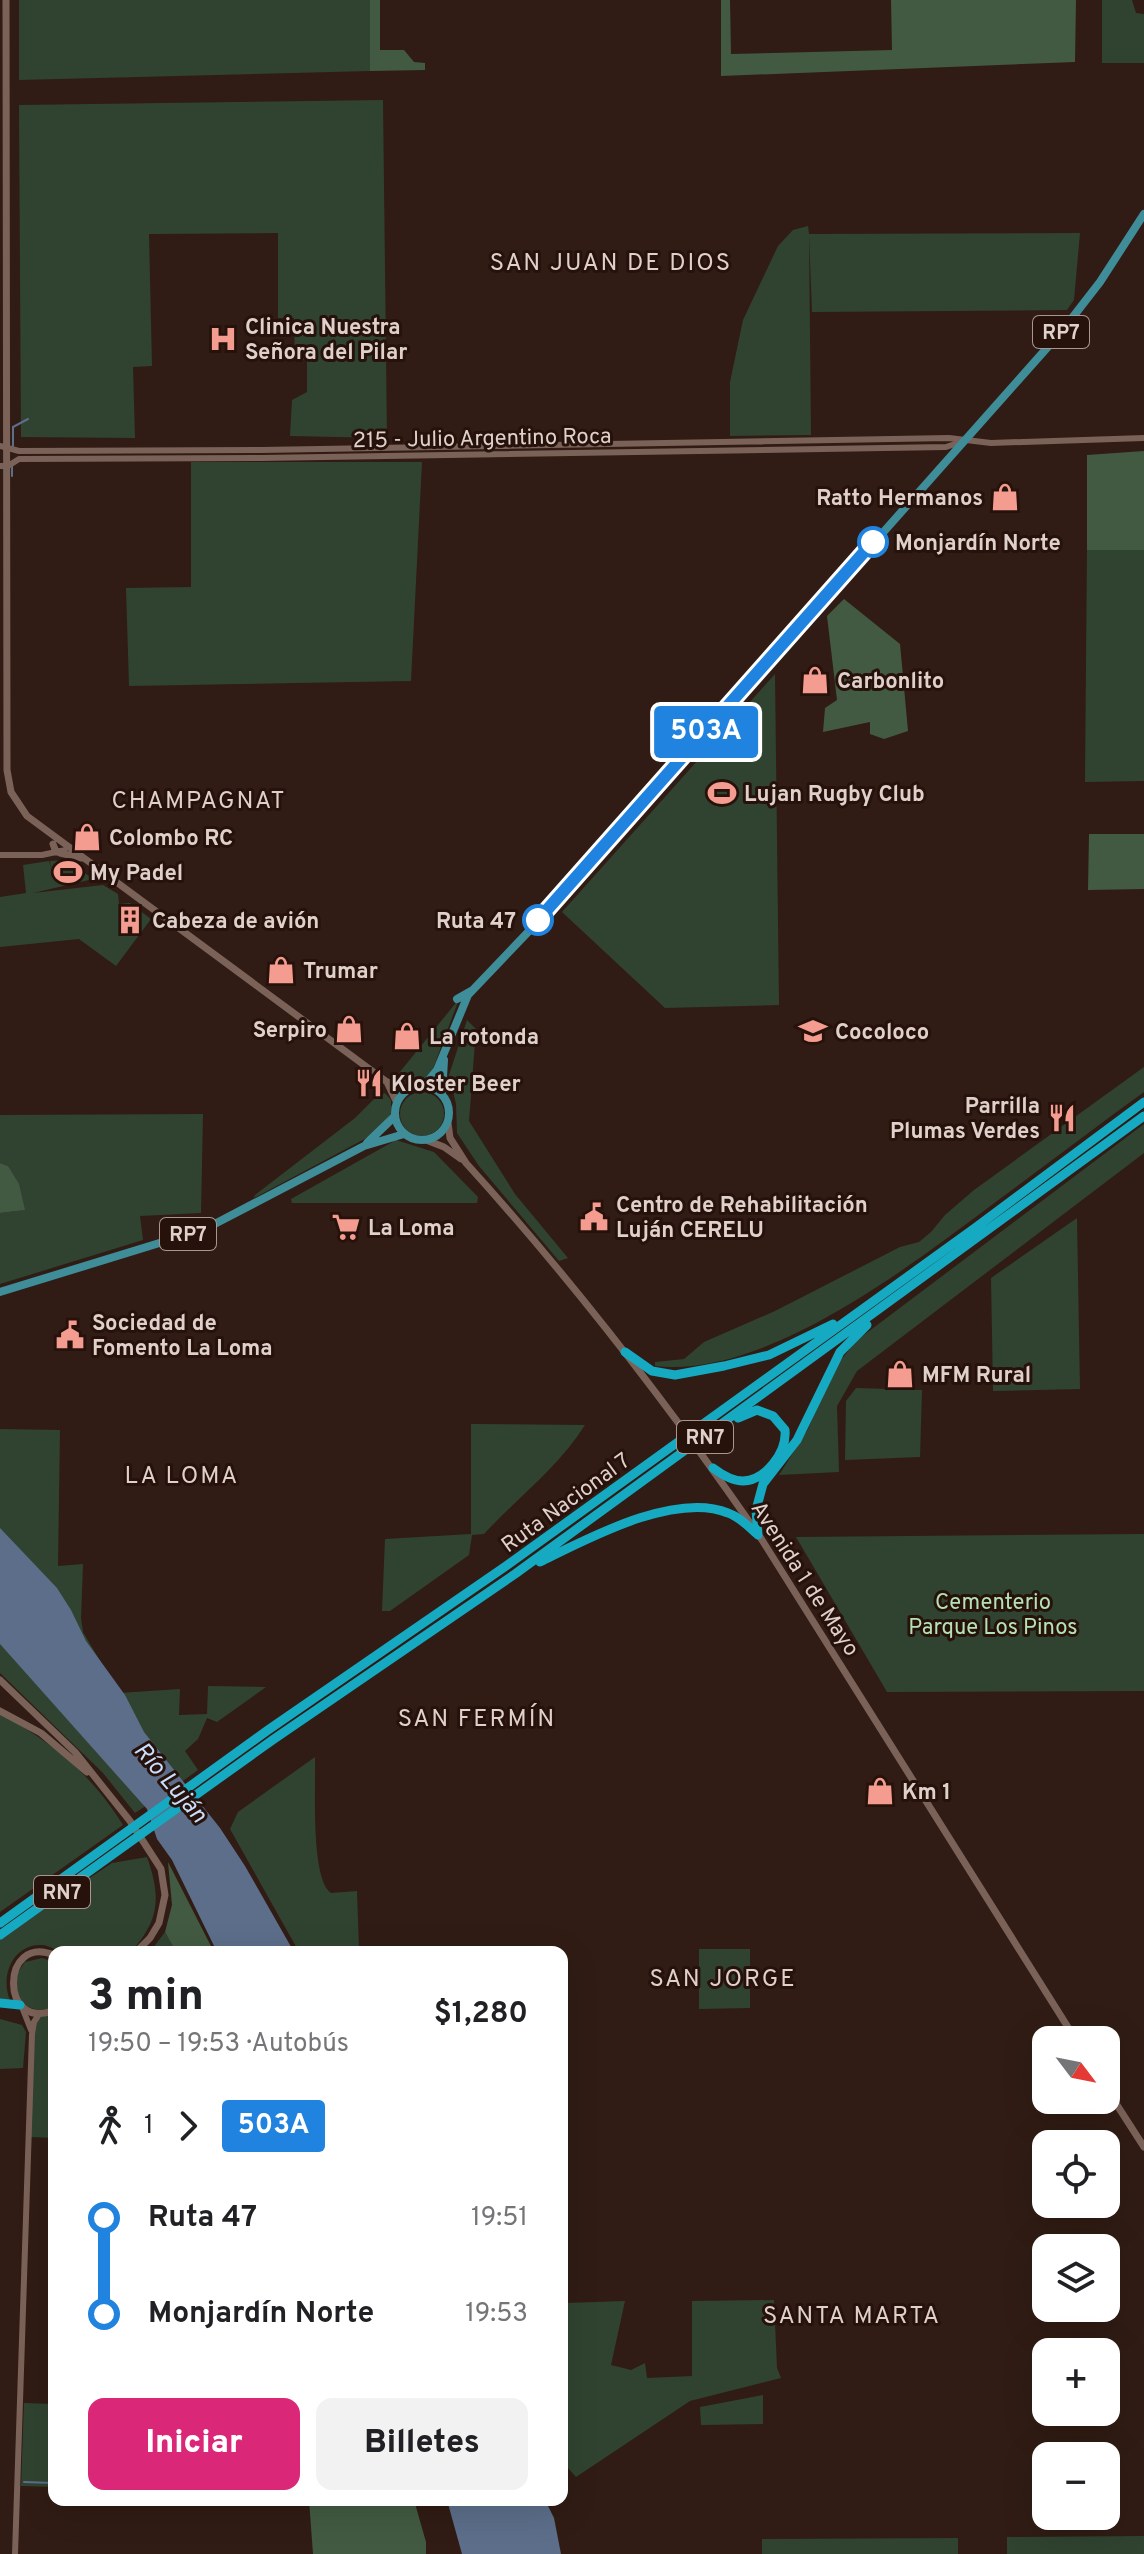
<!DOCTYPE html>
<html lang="es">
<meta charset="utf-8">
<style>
body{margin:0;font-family:Overpass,sans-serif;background:#f2f2f2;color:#202124;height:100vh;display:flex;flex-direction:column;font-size:30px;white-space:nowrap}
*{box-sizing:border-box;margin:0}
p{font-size:26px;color:#757577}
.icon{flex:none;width:44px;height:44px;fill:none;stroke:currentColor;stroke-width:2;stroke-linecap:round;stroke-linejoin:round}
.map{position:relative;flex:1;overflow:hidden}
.panel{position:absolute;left:48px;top:1946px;width:520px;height:560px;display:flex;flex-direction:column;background:#fff;border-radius:16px;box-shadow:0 8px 32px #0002}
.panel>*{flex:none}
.badge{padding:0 16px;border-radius:6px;font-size:28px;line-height:52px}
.needle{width:52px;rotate:122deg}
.buttons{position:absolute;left:1032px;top:2026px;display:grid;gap:16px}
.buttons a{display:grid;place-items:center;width:88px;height:88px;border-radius:16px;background:#fff;box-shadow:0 8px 32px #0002;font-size:40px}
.map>.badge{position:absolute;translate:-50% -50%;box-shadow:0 0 0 4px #fff}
.legs{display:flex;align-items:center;gap:12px;height:88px;padding:0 40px;font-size:26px}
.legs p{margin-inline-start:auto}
.summary{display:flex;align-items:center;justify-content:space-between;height:136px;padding:0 40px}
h1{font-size:44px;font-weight:800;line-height:60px}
.button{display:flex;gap:16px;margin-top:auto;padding:16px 40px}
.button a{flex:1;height:92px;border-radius:16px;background:#db2777;color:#fff;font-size:32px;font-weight:800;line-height:92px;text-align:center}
.button a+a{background:#f2f2f2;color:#202124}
ul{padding:0 40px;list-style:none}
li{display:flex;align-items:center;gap:28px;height:96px;font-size:30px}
li i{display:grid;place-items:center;width:12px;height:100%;margin:0 10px;background:currentColor}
li i::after{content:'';width:20px;height:20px;margin:-10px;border:6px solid;border-radius:50%;background:#fff}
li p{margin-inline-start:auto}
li:first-child i{background:linear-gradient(#0000 50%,currentColor 0)}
li:last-child i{background:linear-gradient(currentColor 50%,#0000 0)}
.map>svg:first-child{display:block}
.green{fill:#304330}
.forest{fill:#425a42}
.water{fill:#5c6e8a}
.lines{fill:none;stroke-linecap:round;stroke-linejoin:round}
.stream{stroke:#5c6e8a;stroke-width:2}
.tertiary{stroke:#7b6258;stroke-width:6}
.secondary{stroke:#7b6258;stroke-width:7}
.primary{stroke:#3e8d98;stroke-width:8}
.motorway{stroke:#16aac2;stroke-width:9}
.line-1-casing{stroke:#fff;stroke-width:18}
.line-1{stroke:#2083df;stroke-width:12}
.stop-1-dot{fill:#fff;stroke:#2083df;stroke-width:4}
.labels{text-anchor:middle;stroke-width:6;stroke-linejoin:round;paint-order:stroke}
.shield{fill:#26120b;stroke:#a89791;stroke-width:2}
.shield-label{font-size:20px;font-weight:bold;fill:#dfd0cb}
.poi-label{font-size:22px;font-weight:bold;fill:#dfd0cb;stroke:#26120b;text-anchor:start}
.street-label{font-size:22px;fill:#dfd0cb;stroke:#26120b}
.stop-label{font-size:22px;font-weight:bold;fill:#dfd0cb;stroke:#26120b;text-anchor:start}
.park-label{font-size:22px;fill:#b4e2b4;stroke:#26120b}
.neighbourhood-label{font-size:24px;letter-spacing:2px;fill:#dfd0cb;stroke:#26120b}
.water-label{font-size:24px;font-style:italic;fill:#cadefd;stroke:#26120b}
</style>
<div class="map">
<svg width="1144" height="2554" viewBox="0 0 1144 2554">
<rect width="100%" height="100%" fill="#301c14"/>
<path class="green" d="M19,0H370V71L19,80Z
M1102,0H1132L1136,13L1144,14V63H1102Z
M383,100L387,438L290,436L292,400L307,392V360H295L294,318H278V233L149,234L152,366L133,367L135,438L21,437L19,105Z
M808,226L809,234L1080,233L1074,300L1067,310L812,312L809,235L811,435L730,436V382L743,320L778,246L793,230Z
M191,462H422L411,681L129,686L126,588L191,587Z
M1087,550H1144V781L1085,782Z
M775,674L779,1005L665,1008L562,912Z
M67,860L93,879L33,893L103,885L118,894L119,904L130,903L151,919L116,966L79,939L0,947V897L26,893L23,865L49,861L51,868L50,861Z
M459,999L431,1074L417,1085L400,1080L397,1076L399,1073Z
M467,1020L476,1029L469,1121L515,1194L568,1258L559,1261L479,1166L457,1133L456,1104L449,1075Z
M1144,1067V1092C1093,1129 1043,1167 993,1204C907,1268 766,1378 655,1366V1362L684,1359L704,1342L775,1311L900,1247L919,1242L931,1232L945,1215L974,1190Z
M400 1114a22 22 0 1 1 44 0a22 22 0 1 1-44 0Z
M385,1093L391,1100V1114L374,1134L254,1198L255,1195L355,1118L376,1097Z
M203,1114L201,1213L140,1216L143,1240L0,1284V1213L24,1210L8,1166L0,1163V1115Z
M1144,1124V1153L857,1371L837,1406L839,1472L779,1475L808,1429L833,1370L856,1341Z
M396,1140L434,1152L478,1197L477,1203H292L291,1199Z
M1077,1218L1080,1389L993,1391L991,1278Z
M856,1388L922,1390L920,1457L845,1460L846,1401Z
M471,1424L585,1425C558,1468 518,1497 484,1534L472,1535L469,1555L390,1611H382L385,1539L471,1534Z
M0,1429L60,1430L58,1566L83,1564L81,1618L83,1632L119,1693L180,1689L179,1715L207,1714L208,1686L266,1687L217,1722L207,1718L198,1739L185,1751L198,1770L173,1788L0,1538Z
M1144,1534V1691L887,1692L796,1537Z
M0,1586L147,1805L135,1813L103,1773L0,1673Z
M0,1713C53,1744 90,1772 123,1825L0,1912Z
M315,1757C316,1785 310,1878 331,1893L357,1891L359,1949L361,1952H299L230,1829L238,1812Z
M147,1857C161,1897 160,1920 131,1952C109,1952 88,1953 66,1952C58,1952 51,1946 42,1945C12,1944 0,1977 10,2000L0,1999V1938L112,1863Z
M165,1932L176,1952H150Z
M699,1949H750V2008L699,2009Z
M42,1958L54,1962V2006C41,2013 30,2010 19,2000L15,1976L25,1962Z
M54,2014V2138L30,2137L34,2034L36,2023L42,2016Z
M0,2019L22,2025L26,2032L23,2068L0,2069Z
M774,2300L777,2368L781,2378L690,2401L576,2477L567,2467H562L564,2303L625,2301L611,2365L631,2370L645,2363L647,2378L692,2376V2301Z
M763,2395V2424L701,2425L700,2407Z
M24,2403L54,2404V2487L21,2486Z
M1144,2536V2554H1007V2537Z
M958,2538V2554H762V2539Z"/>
<path class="forest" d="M370,0H380V50H404L414,62L425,63V70L370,71Z
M721,0H730L731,54L892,50L891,0H1076L1075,62L721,76Z
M1144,451V550H1087V455Z
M844,599L900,644L908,731L884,739L870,734V722L823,732L825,708L837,700L827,616Z
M1089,834H1144V889L1088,890Z
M0,1163L8,1166L19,1184L25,1210L0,1213Z
M168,1862L214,1952H176L165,1932L172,1905Z
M309,2500H414L426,2542V2554H313Z"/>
<path class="water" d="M0,1528L57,1588L71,1610L86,1641L125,1695L144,1732L220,1828L245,1866L294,1952H217L172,1860L157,1839L147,1809L0,1644Z
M447,2500H545L554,2518L561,2554H462Z"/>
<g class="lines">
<path class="stream" d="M13,446V427L28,419
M12,476V466
M24,2482L54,2483"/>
<path class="tertiary" d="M0,446L19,451L261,450L949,438L991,443L1144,438
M0,466H8L19,459L261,458L946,447L961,442
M0,855H42L56,852
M22,2007L31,2030
M15,2554L32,2034L34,2022L40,2013"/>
<path class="secondary" d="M6,0L7,770L11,792L27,816L387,1082L412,1088
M53,844L56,852L64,851
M60,853L82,858
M387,1082L397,1103
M448,1123L450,1138L466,1163C574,1282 671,1408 762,1540L1076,2040
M426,1140L444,1147L461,1159
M0,1680L75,1752L130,1821L161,1869L165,1895L159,1923L150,1938L136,1952
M0,1711L41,1733L87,1772
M54,1955C0,1933 0,2033 54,2010
M1106,2088L1144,2147"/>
<path class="primary" d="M457,999L471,991
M395 1113a27 27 0 1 1 54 0a27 27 0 1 1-54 0Z
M424,1086L437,1070L468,995L530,930L1062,331L1100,282L1144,214
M442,1094L444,1060
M367,1143L395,1116
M0,1292L205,1229L364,1146L404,1134"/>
<path class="motorway" d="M625,1352L652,1371L675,1375L724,1366L769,1355L833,1324
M713,1468C721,1474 732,1481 743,1481C766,1480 787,1452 785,1430L773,1416L757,1410L738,1418
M758,1535L756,1510L763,1484L797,1440L840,1352L867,1325
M540,1562C587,1539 675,1491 728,1513C740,1517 749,1527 758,1535
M0,1923L268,1730L506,1566L975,1228L1144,1102
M0,1935L274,1739L515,1574L1144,1116
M0,2003L20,2005"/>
</g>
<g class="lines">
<defs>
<path id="line-1" d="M538,920L873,542"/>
</defs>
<use href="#line-1" class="line-1-casing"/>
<use href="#line-1" class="line-1"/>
</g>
<defs>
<symbol id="hospital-bare" viewBox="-9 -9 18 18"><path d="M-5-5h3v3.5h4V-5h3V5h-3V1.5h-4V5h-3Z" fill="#f59c90" stroke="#26120b" stroke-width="2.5" paint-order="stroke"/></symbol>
<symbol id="shop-bare" viewBox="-9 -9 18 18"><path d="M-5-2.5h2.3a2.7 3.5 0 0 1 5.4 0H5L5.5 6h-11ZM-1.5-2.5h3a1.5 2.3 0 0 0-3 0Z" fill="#f59c90" stroke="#26120b" stroke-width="2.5" paint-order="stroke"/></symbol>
<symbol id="stadium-bare" viewBox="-9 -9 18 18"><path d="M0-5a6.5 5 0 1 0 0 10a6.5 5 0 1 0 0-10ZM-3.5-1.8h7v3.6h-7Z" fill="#f59c90" stroke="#26120b" stroke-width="2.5" paint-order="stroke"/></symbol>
<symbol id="building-bare" viewBox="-9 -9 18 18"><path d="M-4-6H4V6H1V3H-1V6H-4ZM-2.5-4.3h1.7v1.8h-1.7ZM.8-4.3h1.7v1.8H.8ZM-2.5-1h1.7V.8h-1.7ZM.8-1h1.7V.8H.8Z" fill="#f59c90" stroke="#26120b" stroke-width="2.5" paint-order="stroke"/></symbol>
<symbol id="school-bare" viewBox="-9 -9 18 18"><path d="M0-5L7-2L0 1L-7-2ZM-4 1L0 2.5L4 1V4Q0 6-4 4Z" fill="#f59c90" stroke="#26120b" stroke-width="2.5" paint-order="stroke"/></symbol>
<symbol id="restaurant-bare" viewBox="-9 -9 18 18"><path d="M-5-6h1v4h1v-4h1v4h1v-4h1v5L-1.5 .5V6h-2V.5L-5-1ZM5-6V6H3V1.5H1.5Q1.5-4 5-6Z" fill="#f59c90" stroke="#26120b" stroke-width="2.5" paint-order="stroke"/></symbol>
<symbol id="civic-bare" viewBox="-9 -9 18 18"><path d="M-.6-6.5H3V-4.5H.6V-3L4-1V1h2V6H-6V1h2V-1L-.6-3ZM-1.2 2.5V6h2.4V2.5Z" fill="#f59c90" stroke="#26120b" stroke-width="2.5" paint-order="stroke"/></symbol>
<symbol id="supermarket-bare" viewBox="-9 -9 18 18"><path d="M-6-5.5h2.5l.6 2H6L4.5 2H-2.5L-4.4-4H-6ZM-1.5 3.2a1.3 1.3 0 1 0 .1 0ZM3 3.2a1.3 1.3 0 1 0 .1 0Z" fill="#f59c90" stroke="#26120b" stroke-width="2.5" paint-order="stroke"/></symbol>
</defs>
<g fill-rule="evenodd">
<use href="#hospital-bare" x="203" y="319" width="40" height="40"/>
<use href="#shop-bare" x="985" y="477" width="40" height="40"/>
<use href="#shop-bare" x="795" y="660" width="40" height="40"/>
<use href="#stadium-bare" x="702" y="773" width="40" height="40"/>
<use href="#shop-bare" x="67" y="817" width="40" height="40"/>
<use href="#stadium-bare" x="48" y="852" width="40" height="40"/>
<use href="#building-bare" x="110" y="900" width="40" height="40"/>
<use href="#shop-bare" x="261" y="950" width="40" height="40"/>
<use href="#shop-bare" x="329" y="1009" width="40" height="40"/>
<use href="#school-bare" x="793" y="1011" width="40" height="40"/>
<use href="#shop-bare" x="387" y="1016" width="40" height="40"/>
<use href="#restaurant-bare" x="349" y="1063" width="40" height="40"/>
<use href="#restaurant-bare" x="1042" y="1098" width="40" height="40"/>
<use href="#civic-bare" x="574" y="1197" width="40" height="40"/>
<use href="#supermarket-bare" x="326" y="1207" width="40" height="40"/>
<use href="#civic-bare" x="50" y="1315" width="40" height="40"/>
<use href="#shop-bare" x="880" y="1354" width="40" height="40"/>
<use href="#shop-bare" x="860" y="1771" width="40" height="40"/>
</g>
<g class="stop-1-dot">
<circle cx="873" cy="542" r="14"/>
<circle cx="538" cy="920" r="14"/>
</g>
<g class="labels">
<g class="shield">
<rect x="1033" y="316" width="56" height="32" rx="6"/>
<rect x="160" y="1218" width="56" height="32" rx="6"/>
<rect x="677" y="1421" width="56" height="32" rx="6"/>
<rect x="34" y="1876" width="56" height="32" rx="6"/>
</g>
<g class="shield-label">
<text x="1061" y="339">RP7</text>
<text x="188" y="1241">RP7</text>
<text x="705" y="1444">RN7</text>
<text x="62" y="1899">RN7</text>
</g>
<g class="poi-label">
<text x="245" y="334">Clinica Nuestra<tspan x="245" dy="25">Señora del Pilar</tspan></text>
<text x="983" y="505" text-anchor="end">Ratto Hermanos</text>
<text x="837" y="688">Carbonlito</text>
<text x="744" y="801">Lujan Rugby Club</text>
<text x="109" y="845">Colombo RC</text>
<text x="90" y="880">My Padel</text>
<text x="152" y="928">Cabeza de avión</text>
<text x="303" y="978">Trumar</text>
<text x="327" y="1037" text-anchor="end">Serpiro</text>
<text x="835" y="1039">Cocoloco</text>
<text x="429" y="1044">La rotonda</text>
<text x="391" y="1091">Kloster Beer</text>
<text x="1040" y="1113" text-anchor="end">Parrilla<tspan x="1040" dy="25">Plumas Verdes</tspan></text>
<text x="616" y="1212">Centro de Rehabilitación<tspan x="616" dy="25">Luján CERELU</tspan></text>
<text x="368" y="1235">La Loma</text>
<text x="92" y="1330">Sociedad de<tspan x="92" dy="25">Fomento La Loma</tspan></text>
<text x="922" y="1382">MFM Rural</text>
<text x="902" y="1799">Km 1</text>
</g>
<g class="street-label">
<text transform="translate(482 437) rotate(-1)" y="8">215 - Julio Argentino Roca</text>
<text transform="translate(565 1502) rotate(-36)" y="8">Ruta Nacional 7</text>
<text transform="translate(806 1578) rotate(57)" y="8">Avenida 1 de Mayo</text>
</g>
<g class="stop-label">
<text x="895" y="550">Monjardín Norte</text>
<text x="516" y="928" text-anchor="end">Ruta 47</text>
</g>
<g class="park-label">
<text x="993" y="1609">Cementerio<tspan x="993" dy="25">Parque Los Pinos</tspan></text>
</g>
<g class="neighbourhood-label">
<text x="611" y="270">SAN JUAN DE DIOS</text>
<text x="199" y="808">CHAMPAGNAT</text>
<text x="182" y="1483">LA LOMA</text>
<text x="477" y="1726">SAN FERMÍN</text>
<text x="723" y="1986">SAN JORGE</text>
<text x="852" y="2323">SANTA MARTA</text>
</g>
<g class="water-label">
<text transform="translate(171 1782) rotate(49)" y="8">Río Luján</text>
</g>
</g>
</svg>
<div class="buttons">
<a><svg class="needle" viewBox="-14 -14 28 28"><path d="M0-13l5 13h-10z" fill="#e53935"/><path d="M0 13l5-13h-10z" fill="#757577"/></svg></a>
<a><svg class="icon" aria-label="locate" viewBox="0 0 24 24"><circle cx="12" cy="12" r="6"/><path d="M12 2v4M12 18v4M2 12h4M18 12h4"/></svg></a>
<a><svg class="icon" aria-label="layers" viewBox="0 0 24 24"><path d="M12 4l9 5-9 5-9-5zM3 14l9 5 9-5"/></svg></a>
<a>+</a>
<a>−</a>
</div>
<b class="badge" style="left:706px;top:732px;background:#2083df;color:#fff">503A</b>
<section class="panel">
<div class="summary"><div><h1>3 min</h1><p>19:50 – 19:53 · Autobús</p></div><b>$1,280</b></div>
<div class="legs"><svg class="icon" aria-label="walk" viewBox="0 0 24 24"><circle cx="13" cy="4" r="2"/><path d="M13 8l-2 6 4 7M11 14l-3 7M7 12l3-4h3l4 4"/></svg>1<svg class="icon" aria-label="forward" viewBox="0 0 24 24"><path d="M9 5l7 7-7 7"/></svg><b class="badge" style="background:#2083df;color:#fff">503A</b></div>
<ul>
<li><i style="color:#2083df"></i><b>Ruta 47</b><p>19:51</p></li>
<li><i style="color:#2083df"></i><b>Monjardín Norte</b><p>19:53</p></li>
</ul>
<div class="button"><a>Iniciar</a><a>Billetes</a></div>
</section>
</div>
